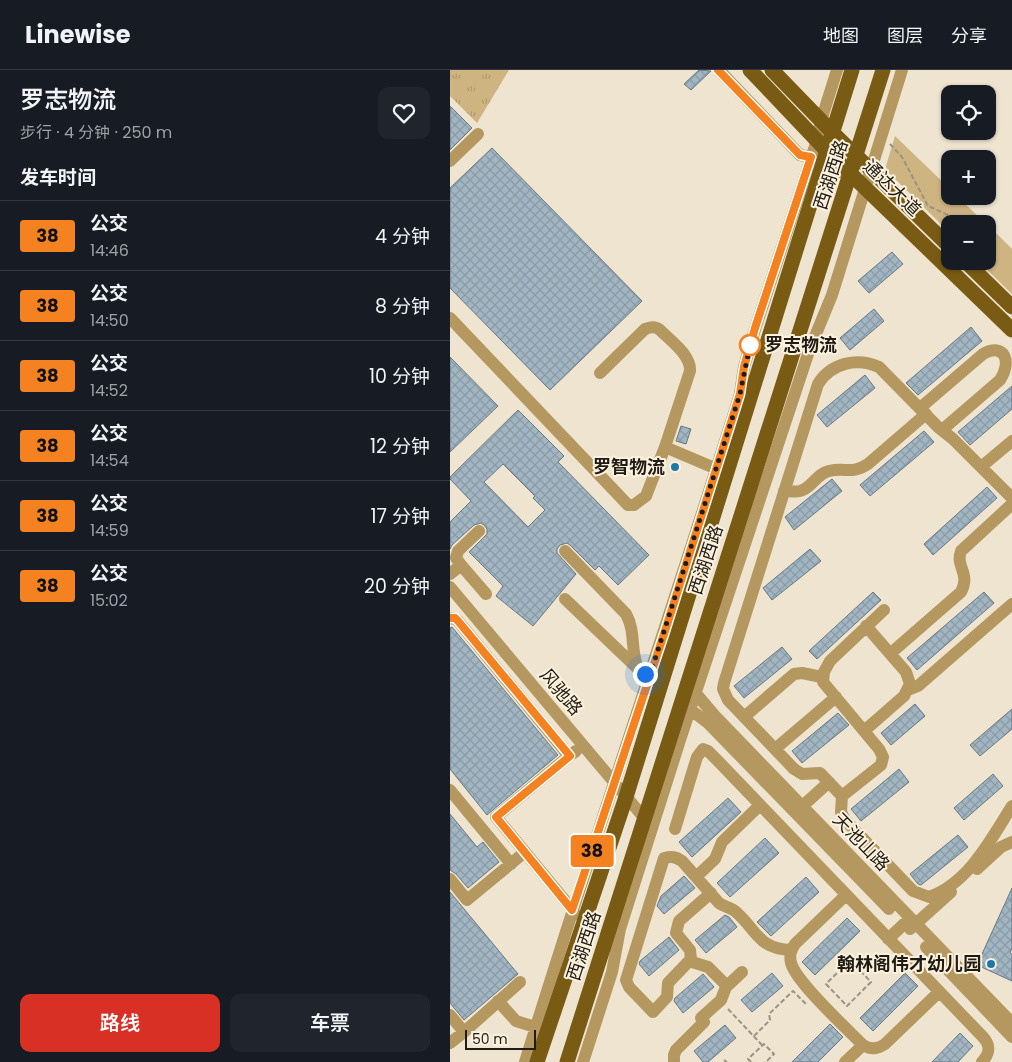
<!DOCTYPE html>
<html lang="zh">
<meta charset="utf-8">
<style>
body{margin:0;font-family:Poppins,"Noto Sans SC",sans-serif;background:#20242c;color:#f1f3f6;height:100vh;display:flex;flex-direction:column;font-size:19px;white-space:nowrap}
*{box-sizing:border-box;margin:0}
p{font-size:16px;color:#9ea1a6}
.icon{flex:none;width:28px;height:28px;fill:none;stroke:currentColor;stroke-width:2;stroke-linecap:round;stroke-linejoin:round}
.map{position:relative;flex:1;overflow:hidden}
.drawer{display:flex;flex-direction:column;background:#171b24;width:450px}
.drawer>*{flex:none}
.badge{padding:0 10px;border-radius:4px;font-size:18px;line-height:32px}
.buttons{position:absolute;left:491px;top:15px;display:grid;gap:10px}
.buttons a{display:grid;place-items:center;width:55px;height:55px;border-radius:10px;background:#171b24;box-shadow:0 1px 4px #0004;font-size:25px}
.scale{position:absolute;left:15px;bottom:12px;width:71px;box-sizing:border-box;padding-left:5px;border:2px solid #201c15;border-top:0;font-size:14px;line-height:18px;white-space:nowrap;color:#201c15;-webkit-text-stroke:4px #fbf1dd;paint-order:stroke}
.you{position:absolute;width:25px;height:25px;margin:-12px;border:4px solid #fff;border-radius:50%;background:#1a73e8;box-shadow:0 0 0 8px #1a73e833}
.map>.badge{position:absolute;translate:-50% -50%;box-shadow:0 0 0 2px #fff}
h2{padding:0 20px;font-size:19px;line-height:45px}
.round{display:grid;place-items:center;flex:none;width:52px;height:52px;border-radius:10px;background:#20242c}
.overview{display:flex;align-items:center;justify-content:space-between;height:85px;padding:0 20px}
h1{font-size:24px;font-weight:600;line-height:38px}
.action{display:flex;gap:10px;margin-top:auto;padding:10px 20px}
.action a{flex:1;height:58px;border-radius:10px;background:#d93025;color:#fff;font-size:20px;font-weight:600;line-height:58px;text-align:center}
.action a+a{background:#20242c;color:#f1f3f6}
ul{padding:0;list-style:none}
li{display:flex;align-items:center;gap:15px;height:70px;padding:0 20px;border-top:1px solid #363941}
li div{flex:1}
li b{display:block;font-size:19px}
li em{font-style:normal}
li .badge{min-width:55px;font-weight:700;text-align:center}
header{display:flex;align-items:center;gap:30px;box-sizing:border-box;height:70px;padding:0 25px;background:#171b24;border-bottom:1px solid #363941}
header strong{font-size:24px}
nav{display:flex;gap:28px;margin-inline-start:auto;font-size:18px}
main{display:flex;flex:1;min-height:0}
.map>svg:first-child{display:block}
.grass{fill:url(#grass-tufts)}
.green{fill:#ceb481}
.building{fill:url(#building-cross-hatch);stroke:#677985;fill-rule:evenodd}
.lines{fill:none;stroke-linecap:round;stroke-linejoin:round}
.path{stroke:#9b9384;stroke-width:2;stroke-dasharray:5 2.5;stroke-linecap:butt}
.minor{stroke:#b49860;stroke-width:12}
.major{stroke:#795b14;stroke-width:15}
.line-casing{stroke:#fff;stroke-width:11}
.line{stroke:#f58220;stroke-width:8}
.walk{stroke:#201c15;stroke-width:5;stroke-dasharray:0 9}
.stop-dot{fill:#fff;stroke:#f58220;stroke-width:2.5}
.poi-dot{fill:#1f77a6;stroke:#fbf1dd;stroke-width:2}
.labels{text-anchor:middle;stroke-width:4;stroke-linejoin:round;paint-order:stroke}
.street-label{font-size:18px;fill:#201c15;stroke:#fbf1dd}
.stop-label{font-size:18px;font-weight:bold;fill:#201c15;stroke:#fbf1dd;text-anchor:start}
.poi-label{font-size:18px;font-weight:bold;fill:#201c15;stroke:#fbf1dd;text-anchor:end}
</style>
<header>
<strong>Linewise</strong>
<nav><a>地图</a><a>图层</a><a>分享</a></nav>
</header>
<main>
<section class="drawer">
<div class="overview"><div><h1>罗志物流</h1><p>步行 · 4 分钟 · 250 m</p></div><a class="round"><svg class="icon" aria-label="heart" viewBox="0 0 24 24"><path d="M12 20l-8-8c-3-5 5-10 8-4 3-6 11-1 8 4z"/></svg></a></div>
<h2>发车时间</h2>
<ul>
<li><span class="badge" style="background:#f58220;color:#111">38</span><div><b>公交</b><p>14:46</p></div><em>4 分钟</em></li>
<li><span class="badge" style="background:#f58220;color:#111">38</span><div><b>公交</b><p>14:50</p></div><em>8 分钟</em></li>
<li><span class="badge" style="background:#f58220;color:#111">38</span><div><b>公交</b><p>14:52</p></div><em>10 分钟</em></li>
<li><span class="badge" style="background:#f58220;color:#111">38</span><div><b>公交</b><p>14:54</p></div><em>12 分钟</em></li>
<li><span class="badge" style="background:#f58220;color:#111">38</span><div><b>公交</b><p>14:59</p></div><em>17 分钟</em></li>
<li><span class="badge" style="background:#f58220;color:#111">38</span><div><b>公交</b><p>15:02</p></div><em>20 分钟</em></li>
</ul>
<div class="action"><a>路线</a><a>车票</a></div>
</section>
<div class="map">
<svg width="562" height="992" viewBox="0 0 562 992">
<defs>
<pattern id="grass-tufts" width="24" height="20" patternUnits="userSpaceOnUse" patternTransform="scale(1.25)"><rect width="24" height="20" fill="#ceb481"/><path d="M3 7l-1-3M5 7V3M7 7l1-3M15 17l-1-3M17 17v-4M19 17l1-3" fill="none" stroke="#b19a6f"/></pattern>
<pattern id="building-cross-hatch" width="8" height="8" patternUnits="userSpaceOnUse" patternTransform="scale(1.25)"><rect width="8" height="8" fill="#a2b5c2"/><path d="M0 0l8 8M0 8l8-8" fill="none" stroke="#8b9ba6"/></pattern>
</defs>
<rect width="100%" height="100%" fill="#eee4d0"/>
<path class="grass" d="M0,0H59L27,53L0,26Z"/>
<path class="green" d="M445,66L500,119V126H507L536,154H500V163L437,101L436,96Z
M538,155L562,179V224L528,191H538Z"/>
<path class="building" d="M249,0L261,1L241,20L234,14Z
M0,36L22,58L0,80Z
M42,78L192,231L100,320L0,218V118Z
M442,182L453,194L419,223L408,211Z
M424,239L434,251L400,280L390,268Z
M521,257L532,271L468,325L456,313Z
M0,287L48,336L0,382Z
M415,305L425,318L377,357L367,345Z
M562,316V339L520,375L508,362Z
M68,340L114,386L108,392L199,485L168,515L149,496L145,500L120,475L117,473L110,475L107,479V483L126,504L83,556L46,526L53,516L19,482L37,464V459L34,455L31,453L24,455L2,475L0,479V452L21,431L0,409V407ZM53,394L85,426L83,428L95,440L78,457L34,412Z
M231,356L241,359L236,374L226,371Z
M474,361L484,372L420,426L410,415Z
M382,409L392,421L344,460L335,447Z
M537,417L547,428L483,485L474,474Z
M360,479L371,491L322,530L313,518Z
M423,522L431,530L367,589L359,581Z
M534,522L544,533L467,600L457,588Z
M2,557L108,685L37,745L0,699V558Z
M332,577L342,589L294,628L284,616Z
M465,634L475,646L441,675L431,663Z
M562,639V659L530,686L520,675Z
M388,643L399,655L352,693L342,681Z
M449,699L459,712L411,751L401,739Z
M543,704L553,716L514,750L504,738Z
M278,728L291,742L242,787L229,772Z
M0,744L27,777L33,772L49,792L18,818L6,804L0,800Z
M508,765L518,777L471,815L468,814L460,804Z
M315,768L329,783L280,827L267,813Z
M234,806L245,818L214,844L207,836L211,826Z
M356,807L369,822L321,866L307,852Z
M562,818V878L560,883L562,884V911L527,895Z
M0,822L68,904L14,950L0,933Z
M275,845L279,847L287,857L256,883L245,870Z
M397,848L410,861L365,905L352,892Z
M219,867L229,880L199,906L189,894L190,891Z
M322,903L333,916L302,942L291,930Z
M455,903L468,916L423,961L410,948Z
M253,904L264,917L233,943L224,931L225,928Z
M380,954L393,967L368,992H342Z
M275,955L286,968L258,992H253L244,981Z
M510,963L523,976L508,992H482Z"/>
<g class="lines">
<path class="path" d="M440,74L452,87L478,136L505,148L514,154
M400,890L421,912L397,936L376,914Z
M278,939L312,975
M304,966L320,950L319,944L343,921L356,934
M274,990L277,992
M301,992L298,989L314,974L324,984L316,992"/>
<path class="minor" d="M269,0L350,85L361,87L371,98L401,104
M0,91L28,64
M0,248L178,435H184L196,426L215,377L274,402
M150,303L195,259C201,257 205,256 210,260C221,271 241,285 240,301L215,377
M470,338L533,284C555,272 562,292 550,310L492,360
M531,397L562,371
M334,421C339,421 346,422 350,421C362,418 367,403 379,401C396,397 401,405 418,394L476,344
M29,461L8,481L6,488L11,495L36,524
M115,481L176,544C186,562 180,579 188,599
M0,504L11,495
M0,517L195,749
M115,529L187,598
M434,540L380,591L374,602L373,612L429,679L433,687L431,695L392,726L391,742L395,750L463,821L479,827C519,813 541,769 562,736
M0,548L5,549L8,551L119,686L126,681
M441,583L511,522C521,503 505,497 511,481L562,434
M242,619L265,646L562,953
M458,620L468,616L562,534
M233,638L245,643L258,653L439,839
M294,647L344,604L352,603L372,607
M414,661L454,626L460,614L456,602L416,556
M325,679L386,627
M119,686L46,747L126,844
M0,720L61,794
M392,726L370,703L352,704L344,699L278,630L273,619L274,613L368,314C381,293 407,287 429,297L488,357L503,369L562,428
M346,742L379,712
M225,759L247,687L253,679L258,681L268,691L533,967C541,976 540,983 532,992
M527,799L551,777L562,772
M246,807L265,789L272,772L310,735
M0,809L17,830L75,782
M261,823L229,851L226,863L240,880L241,889L218,913L217,927L203,942L179,917L176,910L214,788C222,786 226,787 232,791L269,833C274,837 281,837 286,842C307,860 308,879 341,880
M396,825L345,874C341,880 339,885 341,893C346,912 396,958 413,975C421,980 427,979 435,974L489,922
M460,859L501,822
M438,869L454,854
M476,877L562,967
M239,891L258,897L277,916
M48,931L66,951L85,957
M0,945L14,962L70,912
M0,973L14,962
M75,992C144,768 220,547 290,324L294,297L305,259L367,70L371,51L387,0
M133,992L162,902L170,859L231,667L359,281L382,225L452,0
M224,992V985L226,980L254,952L251,948L271,930L276,917L292,902
M395,992L413,975"/>
<path class="major" d="M300,0L377,81L562,260
M322,0L382,62L500,177
M515,191L562,237
M87,992L176,727L402,0
M117,992L433,0"/>
</g>
<g class="lines">
<defs>
<path id="line" d="M0,548H5L8,551L120,686L46,747L122,840L215,561L290,324L294,297L305,258L361,87L350,85L268,0"/>
</defs>
<use href="#line" class="line-casing"/>
<use href="#line" class="line"/>
<path class="walk" d="M195,604L199,608L290,324L300,275"/>
</g>
<circle class="stop-dot" cx="300" cy="275" r="10"/>
<g class="poi-dot">
<circle cx="225" cy="397" r="5"/>
<circle cx="541" cy="894" r="5"/>
</g>
<g class="labels">
<g class="street-label">
<text transform="translate(381 105) rotate(-72)" y="6">西湖西路</text>
<text transform="translate(442 118) rotate(44)" y="6">通达大道</text>
<text transform="translate(256 490) rotate(-72)" y="6">西湖西路</text>
<text transform="translate(111 622) rotate(50)" y="6">风驰路</text>
<text transform="translate(411 772) rotate(46)" y="6">天池山路</text>
<text transform="translate(134 876) rotate(-72)" y="6">西湖西路</text>
</g>
<g class="stop-label">
<text x="315" y="281">罗志物流</text>
</g>
<g class="poi-label">
<text x="215" y="403">罗智物流</text>
<text x="531" y="900">翰林阁伟才幼儿园</text>
</g>
</g>
</svg>
<div class="buttons">
<a><svg class="icon" aria-label="locate" viewBox="0 0 24 24"><circle cx="12" cy="12" r="6"/><path d="M12 2v4M12 18v4M2 12h4M18 12h4"/></svg></a>
<a>+</a>
<a>−</a>
</div>
<div class="scale">50 m</div>
<div class="you" style="left:195px;top:604px"></div>
<b class="badge" style="left:142px;top:781px;background:#f58220;color:#111">38</b>
</div>
</main>
